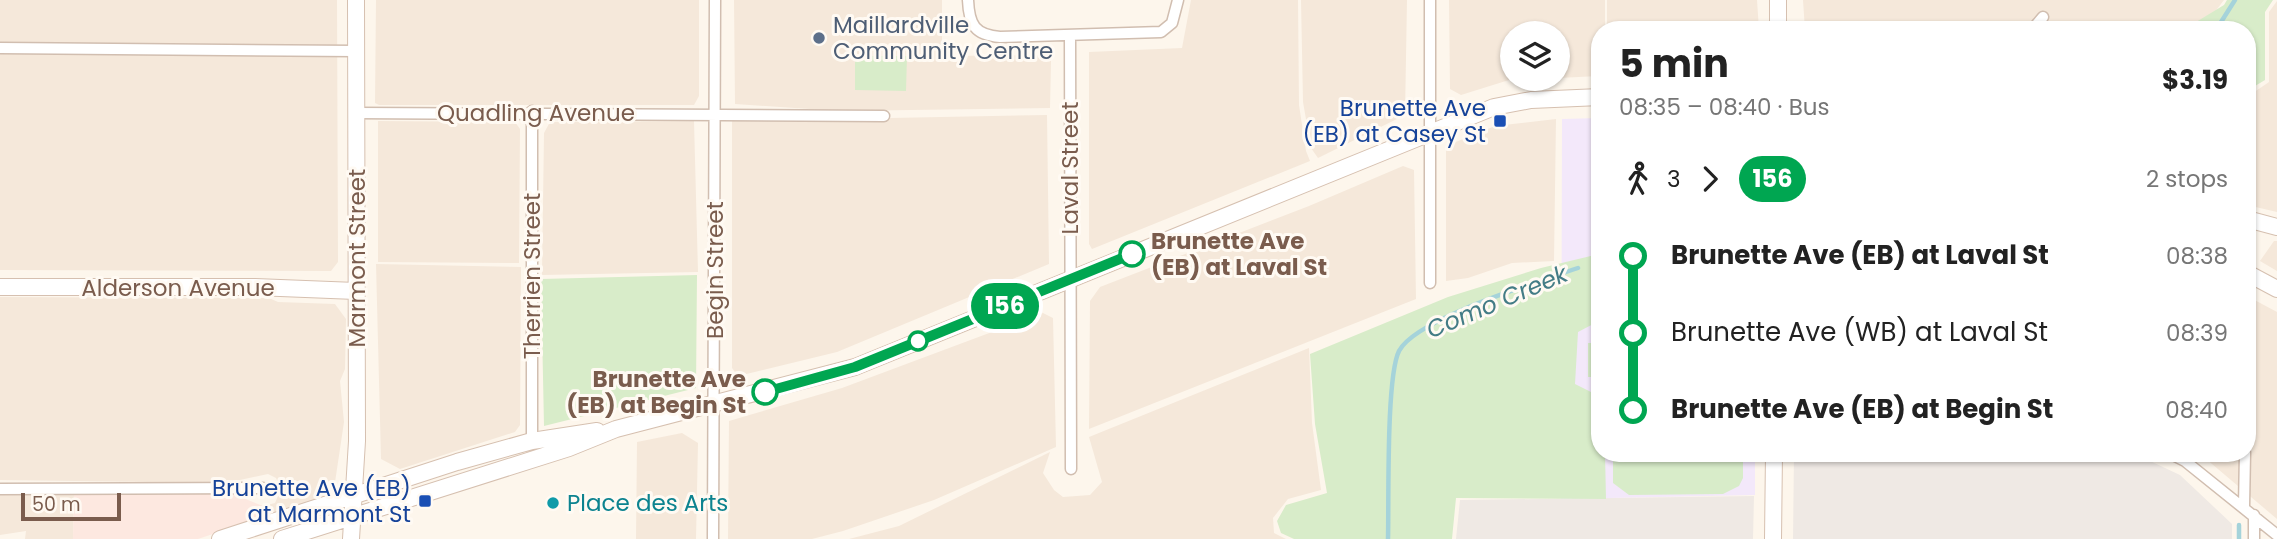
<!DOCTYPE html>
<meta charset="utf-8">
<style>
body{margin:0;font-family:Poppins,sans-serif;background:#f6f6f6;color:#222;height:100vh;display:flex;flex-direction:column;font-size:26px;white-space:nowrap}
*{box-sizing:border-box;margin:0}
p{font-size:23px;color:#767676}
.icon{flex:none;width:38px;height:38px;fill:none;stroke:currentColor;stroke-width:2;stroke-linecap:round;stroke-linejoin:round}
.map{position:relative;flex:1;overflow:hidden}
.side{position:absolute;left:1591px;top:21px;width:665px;height:441px;display:flex;flex-direction:column;background:#fff;border-radius:28px;box-shadow:0 2px 5px #0004}
.side>*{flex:none}
.badge{padding:0 14px;border-radius:23px;font-size:24px;line-height:46px}
.fabs{position:absolute;left:1500px;top:21px;display:grid;gap:14px}
.fabs a{display:grid;place-items:center;width:70px;height:70px;border-radius:50%;background:#fff;box-shadow:0 2px 5px #0004;font-size:35px}
.scale{position:absolute;left:21px;bottom:18px;width:100px;box-sizing:border-box;padding-left:7px;border:4px solid #7a5c4d;border-top:0;font-size:19px;line-height:24px;white-space:nowrap;color:#7a5c4d;-webkit-text-stroke:5px #fffaf3;paint-order:stroke}
.map>.badge{position:absolute;translate:-50% -50%;box-shadow:0 0 0 4px #fff}
.legs{display:flex;align-items:center;gap:10px;height:77px;padding:0 28px;font-size:23px}
.legs p{margin-inline-start:auto}
.head{display:flex;align-items:center;justify-content:space-between;height:119px;padding:0 28px}
h1{font-size:38px;font-weight:700;line-height:52px}
ul{padding:0 28px;list-style:none}
li{display:flex;align-items:center;gap:24px;height:77px;font-size:26px}
li i{display:grid;place-items:center;width:10px;height:100%;margin:0 9px;background:currentColor}
li i::after{content:'';width:18px;height:18px;margin:-9px;border:5px solid;border-radius:50%;background:#fff}
li p{margin-inline-start:auto}
li:first-child i{background:linear-gradient(#0000 50%,currentColor 0)}
li:last-child i{background:linear-gradient(currentColor 50%,#0000 0)}
.map>svg:first-child{display:block}
.residential{fill:#f5e8da}
.commercial{fill:#fde8e0}
.industrial{fill:#efe9e4}
.education{fill:#f3e8fa}
.green{fill:#d8ecc9}
.lines{fill:none;stroke-linecap:round;stroke-linejoin:round}
.stream{stroke:#a5d3da;stroke-width:4.5}
.street-casing{stroke:#d1beb0;stroke-width:13}
.secondary-casing{stroke:#d6c0b0;stroke-width:18}
.street{stroke:#fff;stroke-width:10}
.secondary{stroke:#fff;stroke-width:16}
.line-1-casing{stroke:#fff;stroke-width:16}
.line-1{stroke:#00a651;stroke-width:10}
.service-dot{fill:#5c6f8a;stroke:#fffaf3;stroke-width:2.5}
.transit-dot{fill:#1a4fb4;stroke:#fffaf3;stroke-width:2.5}
.stop-1-dot{fill:#fff;stroke:#00a651;stroke-width:3.5}
.culture-dot{fill:#0f9aa8;stroke:#fffaf3;stroke-width:2.5}
.labels{text-anchor:middle;stroke-width:6;stroke-linejoin:round;paint-order:stroke}
.service-label{font-size:23px;fill:#4e5e75;stroke:#fffaf3;text-anchor:start}
.transit-label{font-size:23px;fill:#164399;stroke:#fffaf3;text-anchor:end}
.street-label{font-size:23px;fill:#7a5c4d;stroke:#fffaf3}
.stop-label{font-size:23px;font-weight:bold;fill:#7a5c4d;stroke:#fffaf3;text-anchor:start}
.culture-label{font-size:23px;fill:#0d838f;stroke:#fffaf3;text-anchor:start}
.water-label{font-size:24px;font-style:italic;fill:#437c86;stroke:#fffaf3}
</style>
<div class="map">
<svg width="2277" height="539" viewBox="0 0 2277 539">
<rect width="100%" height="100%" fill="#fdf6ec"/>
<path class="residential" d="M0,0H337L338,262L331,271L0,270Z
M376,0H699V96L694,105H379L375,103Z
M734,0H942V43L948,56L1047,55L1051,61L1050,108L839,111L735,104Z
M1191,0H1298L1299,105L1306,151L1310,161L1092,249L1089,244V52L1182,48Z
M1301,0H1407L1405,115L1318,158L1311,148L1303,102Z
M1449,0H1605V28L1658,30H1600L1599,76L1558,78V33H1512V79H1542L1509,80L1461,95L1450,89Z
M1607,0H1757L1759,30H1661V25H1607Z
M1803,0H2224L2201,30H1805Z
M2277,1V212L2247,205V97L2269,82V12Z
M1047,115L1049,264L837,352L738,376L732,368V121Z
M1556,119L1554,261L1512,263L1468,278L1446,281V146L1495,126Z
M378,121L515,122L520,129L519,263L378,262Z
M694,121L698,272L542,275L544,133L550,122Z
M1403,166L1414,170L1416,299L1089,429L1090,301L1100,287L1309,206Z
M2274,241H2277V271L2260,261Z
M376,264L521,267L520,425L515,432L400,469L381,459Z
M2247,296L2277,312V519L2199,453H2247Z
M0,297L269,298L278,302L335,304L346,319L345,369L340,381L344,422L334,489L319,498L266,516L263,506L275,503L281,489L276,478L268,474L226,483L0,480Z
M1043,313L1053,318L1056,447L934,500L843,531L812,539H728L729,421L842,388Z
M1309,348L1312,423L1321,490L1288,499L1273,518L1274,533L1286,539H849L899,526L1050,452L1043,473L1054,490L1063,497L1090,495L1102,482L1089,437Z
M682,433L698,443L696,539H636L637,442Z
M0,494H74L73,539H25L26,531L0,535Z"/>
<path class="commercial" d="M74,494H233L263,506L266,516L198,539H73Z"/>
<path class="industrial" d="M1794,453H2133L2180,475L2232,524V539H1793Z
M1754,496L1753,539H1456L1460,500Z"/>
<path class="education" d="M1599,118L1600,453H1755V495L1561,499L1562,119Z"/>
<path class="green" d="M2227,0H2273L2265,12V80L2250,89L2247,86V30H2183L2224,5Z
M855,56H907L906,91L855,90Z
M1599,254V321L1578,332L1575,384L1599,396L1600,453H1605L1606,499L1456,498L1452,539H1294L1281,533L1277,521L1286,505L1327,493L1315,424L1310,354L1448,297L1541,268Z
M697,275L696,388L544,426L541,279Z
M1588,343H1599V377H1588Z
M1613,453H1743V478L1739,486L1723,494L1629,495L1613,483Z"/>
<g class="lines">
<path class="stream" d="M2216,30L2235,0
M1388,539C1389,503 1386,377 1399,351C1416,318 1541,281 1578,268
M2239,539V525"/>
<defs>
<path id="street" d="M968,0C969,25 975,35 1000,37L1161,32L1172,23L1178,0
M2032,30L2043,17
M1070,35L1071,469
M0,48L356,51
M532,111V441
M356,113L884,116
M1430,283V0
M2169,453L2185,461L2277,535
M0,489L263,488
M2244,506L2245,453
M713,539L715,0
M2254,539V515"/>
<path id="secondary" d="M1778,30V0
M2247,219L2277,227
M2247,273L2277,289
M0,287H255L356,291
M220,539L457,462L532,441L597,431
M282,539L569,448L616,429L855,367L1494,107L1531,100L1600,97
M351,539L357,441L356,0
M1773,539L1774,453"/>
</defs>
<use href="#street" class="street-casing"/>
<use href="#secondary" class="secondary-casing"/>
<use href="#street" class="street"/>
<use href="#secondary" class="secondary"/>
</g>
<g class="lines">
<defs>
<path id="line-1" d="M765,392L855,367L1132,254"/>
</defs>
<use href="#line-1" class="line-1-casing"/>
<use href="#line-1" class="line-1"/>
</g>
<circle class="service-dot" cx="819" cy="38" r="7"/>
<g class="transit-dot">
<rect x="1493" y="114" width="14" height="14" rx="3.5"/>
<rect x="418" y="494" width="14" height="14" rx="3.5"/>
</g>
<g class="stop-1-dot">
<circle cx="1132" cy="254" r="12"/>
<circle cx="918" cy="341" r="9"/>
<circle cx="765" cy="392" r="12"/>
</g>
<circle class="culture-dot" cx="553" cy="503" r="7"/>
<g class="labels">
<g class="service-label">
<text x="833" y="33">Maillardville<tspan x="833" dy="26">Community Centre</tspan></text>
</g>
<g class="transit-label">
<text x="1486" y="116">Brunette Ave<tspan x="1486" dy="26">(EB) at Casey St</tspan></text>
<text x="411" y="496">Brunette Ave (EB)<tspan x="411" dy="26">at Marmont St</tspan></text>
</g>
<g class="street-label">
<text x="536" y="121">Quadling Avenue</text>
<text transform="translate(1070 168) rotate(-90)" y="8">Laval Street</text>
<text transform="translate(357 258) rotate(-90)" y="8">Marmont Street</text>
<text transform="translate(715 270) rotate(-90)" y="8">Begin Street</text>
<text transform="translate(532 276) rotate(-90)" y="8">Therrien Street</text>
<text x="178" y="296">Alderson Avenue</text>
</g>
<g class="stop-label">
<text x="1151" y="249">Brunette Ave<tspan x="1151" dy="26">(EB) at Laval St</tspan></text>
<text x="746" y="387" text-anchor="end">Brunette Ave<tspan x="746" dy="26">(EB) at Begin St</tspan></text>
</g>
<g class="culture-label">
<text x="567" y="511">Place des Arts</text>
</g>
<g class="water-label">
<text transform="translate(1497 302) rotate(-23)" y="8">Como Creek</text>
</g>
</g>
</svg>
<div class="fabs">
<a><svg class="icon" aria-label="layers" viewBox="0 0 24 24"><path d="M12 4l9 5-9 5-9-5zM3 14l9 5 9-5"/></svg></a>
</div>
<div class="scale">50 m</div>
<b class="badge" style="left:1005px;top:306px;background:#00a651;color:#fff">156</b>
<section class="side">
<div class="head"><div><h1>5 min</h1><p>08:35 – 08:40 · Bus</p></div><b>$3.19</b></div>
<div class="legs"><svg class="icon" aria-label="walk" viewBox="0 0 24 24"><circle cx="13" cy="4" r="2"/><path d="M13 8l-2 6 4 7M11 14l-3 7M7 12l3-4h3l4 4"/></svg>3<svg class="icon" aria-label="forward" viewBox="0 0 24 24"><path d="M9 5l7 7-7 7"/></svg><b class="badge" style="background:#00a651;color:#fff">156</b><p>2 stops</p></div>
<ul>
<li><i style="color:#00a651"></i><b>Brunette Ave (EB) at Laval St</b><p>08:38</p></li>
<li><i style="color:#00a651"></i><span>Brunette Ave (WB) at Laval St</span><p>08:39</p></li>
<li><i style="color:#00a651"></i><b>Brunette Ave (EB) at Begin St</b><p>08:40</p></li>
</ul>
</section>
</div>
